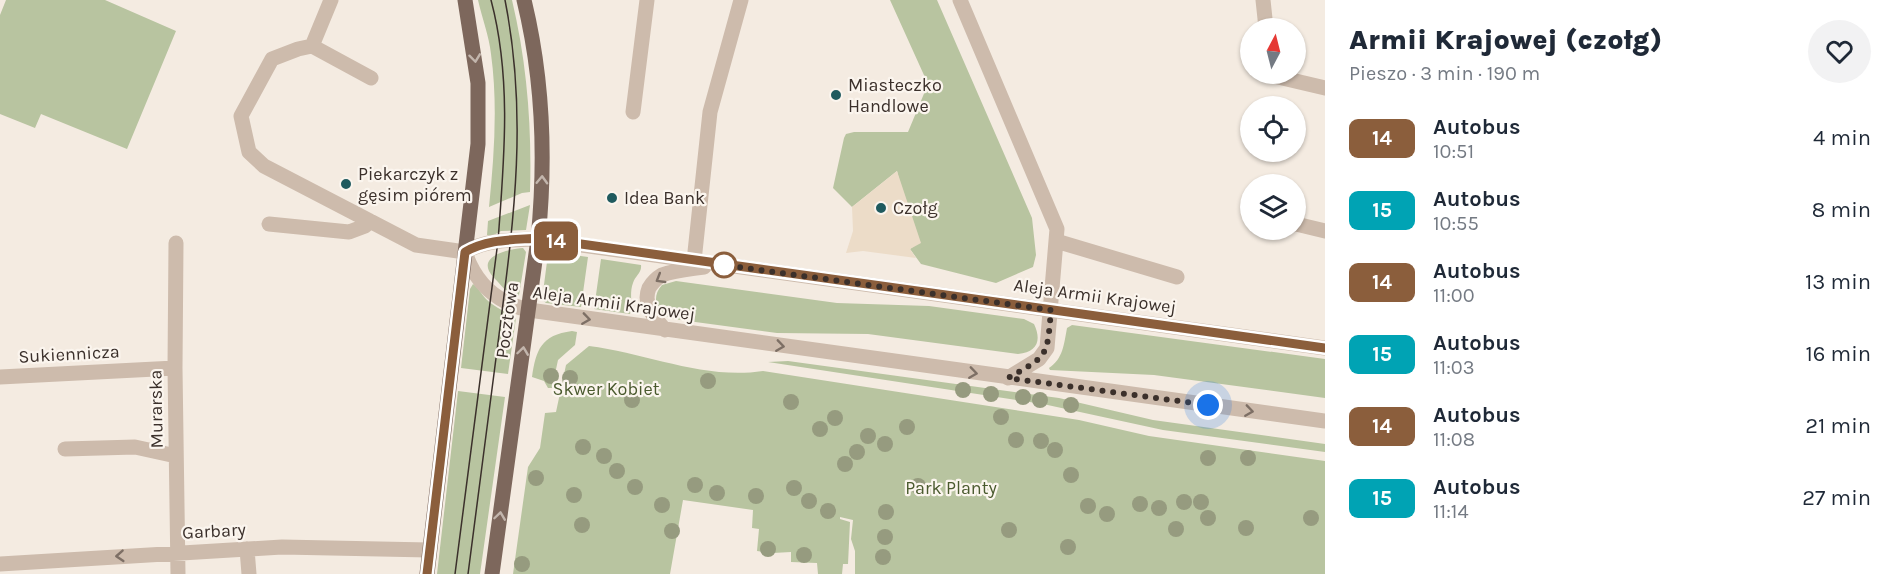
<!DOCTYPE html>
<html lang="pl">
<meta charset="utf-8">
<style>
body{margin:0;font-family:Karla,sans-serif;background:#f2f2f3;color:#1f2937;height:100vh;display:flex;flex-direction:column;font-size:22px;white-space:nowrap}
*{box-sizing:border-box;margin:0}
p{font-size:20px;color:#747a83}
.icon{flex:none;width:33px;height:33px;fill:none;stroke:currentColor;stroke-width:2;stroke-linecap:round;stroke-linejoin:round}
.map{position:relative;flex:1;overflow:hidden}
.side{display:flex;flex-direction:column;background:#fff;width:570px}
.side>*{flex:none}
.badge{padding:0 12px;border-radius:9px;font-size:21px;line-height:39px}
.needle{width:39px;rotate:7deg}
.buttons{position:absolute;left:1240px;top:18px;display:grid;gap:12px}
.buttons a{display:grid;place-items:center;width:66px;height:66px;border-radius:50%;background:#fff;box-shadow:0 2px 4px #0004;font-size:30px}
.you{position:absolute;width:30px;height:30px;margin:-15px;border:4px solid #fff;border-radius:50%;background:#1a73e8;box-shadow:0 0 0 9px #1a73e833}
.map>.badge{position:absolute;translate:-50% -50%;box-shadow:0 0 0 3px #fff}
.round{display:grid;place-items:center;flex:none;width:63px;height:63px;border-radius:32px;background:#f2f2f3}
.overview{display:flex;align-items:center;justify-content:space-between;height:102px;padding:0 24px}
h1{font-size:28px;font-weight:800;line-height:45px}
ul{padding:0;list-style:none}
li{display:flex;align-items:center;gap:18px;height:72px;padding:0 24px}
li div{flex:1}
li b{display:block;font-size:22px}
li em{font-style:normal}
li .badge{min-width:66px;font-weight:700;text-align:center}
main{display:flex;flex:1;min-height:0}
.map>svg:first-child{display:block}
.green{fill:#b8c4a0}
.plaza{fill:#ecdcc8}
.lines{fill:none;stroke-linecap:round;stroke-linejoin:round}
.minor{stroke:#cdbbac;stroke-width:15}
.major{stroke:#7d675c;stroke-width:15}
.tram{stroke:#3b302b;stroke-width:1.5}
.tree{fill:#969b7f}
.oneway{stroke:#c2b5ac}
.oneway2{stroke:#7d6f65}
.line-casing{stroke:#fff;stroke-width:14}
.line{stroke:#8b5e3c;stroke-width:9}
.walk{stroke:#3b302b;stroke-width:6;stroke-dasharray:0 10.8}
.poi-dot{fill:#1f5a5e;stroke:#fbf5ee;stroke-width:2}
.stop-dot{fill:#fff;stroke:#8b5e3c;stroke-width:3}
.labels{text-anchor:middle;stroke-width:4.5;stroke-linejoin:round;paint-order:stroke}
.poi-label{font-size:18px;fill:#3b302b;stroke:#fbf5ee;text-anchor:start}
.street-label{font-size:18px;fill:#3b302b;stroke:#fbf5ee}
.park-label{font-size:18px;fill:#4a5a2e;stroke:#fbf5ee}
</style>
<main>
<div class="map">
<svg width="1325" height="574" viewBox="0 0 1325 574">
<rect width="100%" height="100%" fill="#f4ebe1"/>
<path class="green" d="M6,0H105L176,31L127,149L41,114L35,128L0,114V15Z
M478,0H512C527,63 532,127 530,192L522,193L489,207C494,157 498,105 491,54C489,36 482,18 478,0Z
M890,0H937L1032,218L1036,255L1033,267L996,283L921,264L910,249L914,246L897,171L852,207L833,188L844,138L846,134L854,132H908L928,84Z
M530,205L526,230L501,231L492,236L487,235L488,221Z
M523,248L526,252L519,295L516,298C508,293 504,289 498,282C495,279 491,275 489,271C481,254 512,249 523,248Z
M552,252L588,257L581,307L546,303L542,300L548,254Z
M601,259L641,265C642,273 635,276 633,283C629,293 633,305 630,314L594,309Z
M676,281L837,303L929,306L1024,319L1034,324C1042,341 1037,352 1018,354L868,334L777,333L673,319C657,315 650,298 662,285Z
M473,284C479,288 481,294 486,299C495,308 507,312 516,318L508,374L461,368L470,289Z
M1072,325L1325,359V398L1154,375L1050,370L1049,368C1063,359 1064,344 1067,328Z
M572,331L577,332L575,345L558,360L552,388H548L544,381L532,377C536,350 541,335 572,331Z
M589,346C647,353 703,380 763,371L1079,420L1149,436L1325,461V574H855V551L851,539L853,520L840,517V519L850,522L848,564H843L842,574H818L817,563L791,562V552L773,553L757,551L759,529L752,528L753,510L683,500L670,574H513L528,467L540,448L545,413L556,412L566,365Z
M788,361L1059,398L1153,420L1325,444V452L1163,430L1043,404L768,362Z
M458,391L505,397L480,574H437Z"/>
<path class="plaza" d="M897,171L921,243L910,249L916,258L863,251L846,253L853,231L852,207Z"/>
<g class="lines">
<path class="minor" d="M960,0L1057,229L1047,348L1039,359L1008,378
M1263,0L1266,28
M312,46L331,0
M1269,74L1270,75L1325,88
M371,78L312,46L298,49L272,59L241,116L249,152L264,166L416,245L465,252
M633,112L647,0
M269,224L349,232L365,226L370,221
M1296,224L1325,231
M1056,241L1177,277
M176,243L175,368L178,574
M465,252C475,283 497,303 529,310L1325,421
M465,252C487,239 513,240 538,239L1325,348
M694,261L710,112L741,0
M665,330C655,318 642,305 649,288C652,283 657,278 662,275C675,270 691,269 704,267
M0,377L175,368
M65,449L135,447L176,456
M247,549L249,574
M0,564L282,547L429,550"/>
<path class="major" d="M427,574L478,144V83L465,0
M492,574L538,239C546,159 543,78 524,0"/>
<path class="tram" d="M455,574L498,241C504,161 512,79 491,0
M468,574C478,494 489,415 499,335C514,219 528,116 505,0"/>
</g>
<g class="tree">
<circle cx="551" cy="376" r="8"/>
<circle cx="570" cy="378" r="8"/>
<circle cx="708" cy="381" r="8"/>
<circle cx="963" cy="390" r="8"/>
<circle cx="991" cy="394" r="8"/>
<circle cx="1023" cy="397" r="8"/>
<circle cx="632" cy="400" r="8"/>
<circle cx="1040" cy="400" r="8"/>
<circle cx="791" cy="402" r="8"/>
<circle cx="1071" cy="405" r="8"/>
<circle cx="1001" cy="417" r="8"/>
<circle cx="835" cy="418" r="8"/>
<circle cx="907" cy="427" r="8"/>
<circle cx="820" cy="429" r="8"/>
<circle cx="868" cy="436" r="8"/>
<circle cx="1016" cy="440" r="8"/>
<circle cx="1041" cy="441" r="8"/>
<circle cx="885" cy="444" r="8"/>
<circle cx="583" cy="447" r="8"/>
<circle cx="1055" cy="450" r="8"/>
<circle cx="857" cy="452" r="8"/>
<circle cx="604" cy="456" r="8"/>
<circle cx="1208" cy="458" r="8"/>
<circle cx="1248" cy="458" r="8"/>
<circle cx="845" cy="464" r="8"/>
<circle cx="617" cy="471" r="8"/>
<circle cx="1071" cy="475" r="8"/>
<circle cx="536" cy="478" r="8"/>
<circle cx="695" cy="485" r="8"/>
<circle cx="918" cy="486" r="8"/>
<circle cx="635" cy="487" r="8"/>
<circle cx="794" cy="488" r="8"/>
<circle cx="717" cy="493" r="8"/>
<circle cx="574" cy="495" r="8"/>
<circle cx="756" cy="496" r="8"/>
<circle cx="809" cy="501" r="8"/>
<circle cx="1184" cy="502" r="8"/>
<circle cx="1201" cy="502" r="8"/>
<circle cx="1140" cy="504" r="8"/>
<circle cx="662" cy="505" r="8"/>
<circle cx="1088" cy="506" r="8"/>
<circle cx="1159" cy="508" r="8"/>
<circle cx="828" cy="511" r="8"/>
<circle cx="886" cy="512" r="8"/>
<circle cx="1107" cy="514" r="8"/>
<circle cx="1208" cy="518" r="8"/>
<circle cx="1311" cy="518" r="8"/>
<circle cx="582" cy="525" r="8"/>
<circle cx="1246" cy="528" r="8"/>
<circle cx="1176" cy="529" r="8"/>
<circle cx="1009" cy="530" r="8"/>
<circle cx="672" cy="531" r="8"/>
<circle cx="885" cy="537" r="8"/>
<circle cx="1068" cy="547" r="8"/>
<circle cx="768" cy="549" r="8"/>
<circle cx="804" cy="555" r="8"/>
<circle cx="883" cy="557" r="8"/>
<circle cx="522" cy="564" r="8"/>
</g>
<defs><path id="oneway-chevron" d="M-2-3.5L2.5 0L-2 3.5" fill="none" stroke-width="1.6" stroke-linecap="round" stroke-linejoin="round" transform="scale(1.5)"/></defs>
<g class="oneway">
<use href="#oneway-chevron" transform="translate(475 58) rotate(83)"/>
<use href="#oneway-chevron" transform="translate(542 180) rotate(-88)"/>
<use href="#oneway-chevron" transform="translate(523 351) rotate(-82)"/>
<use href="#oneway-chevron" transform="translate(500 516) rotate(-82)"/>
</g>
<g class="oneway2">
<use href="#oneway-chevron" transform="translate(660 279) rotate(149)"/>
<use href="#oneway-chevron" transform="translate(586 319) rotate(8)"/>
<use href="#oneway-chevron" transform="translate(780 346) rotate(8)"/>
<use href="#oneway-chevron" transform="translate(973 373) rotate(8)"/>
<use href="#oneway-chevron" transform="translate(1249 411) rotate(8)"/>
<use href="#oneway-chevron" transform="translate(120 556) rotate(176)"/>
</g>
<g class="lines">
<defs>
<path id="line" d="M427,574L465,252C487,239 513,240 538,238L1325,348"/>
</defs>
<use href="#line" class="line-casing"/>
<use href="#line" class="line"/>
<path class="walk" d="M724,265L716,264L1051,310C1047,357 1049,355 1008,378L1208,405"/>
</g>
<g class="poi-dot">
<circle cx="836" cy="95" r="6"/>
<circle cx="346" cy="184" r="6"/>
<circle cx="612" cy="198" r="6"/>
<circle cx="881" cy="208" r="6"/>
</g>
<circle class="stop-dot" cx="724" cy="265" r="12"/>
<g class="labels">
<g class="poi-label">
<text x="848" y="91">Miasteczko<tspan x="848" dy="21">Handlowe</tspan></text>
<text x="358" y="180">Piekarczyk z<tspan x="358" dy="21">gęsim piórem</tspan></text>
<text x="624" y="204">Idea Bank</text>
<text x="893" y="214">Czołg</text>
</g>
<g class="street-label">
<text transform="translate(1095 296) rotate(8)" y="6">Aleja Armii Krajowej</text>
<text transform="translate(614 303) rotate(8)" y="6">Aleja Armii Krajowej</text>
<text transform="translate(507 320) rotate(-82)" y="6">Pocztowa</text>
<text transform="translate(69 354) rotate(-3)" y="6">Sukiennicza</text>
<text transform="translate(156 409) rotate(-91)" y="6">Murarska</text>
<text transform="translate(214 531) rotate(-3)" y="6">Garbary</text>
</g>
<g class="park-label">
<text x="606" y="395">Skwer Kobiet</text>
<text x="951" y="494">Park Planty</text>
</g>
</g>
</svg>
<div class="buttons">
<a><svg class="needle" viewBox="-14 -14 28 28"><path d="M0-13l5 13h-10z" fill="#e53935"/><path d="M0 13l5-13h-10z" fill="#747a83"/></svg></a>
<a><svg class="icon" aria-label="locate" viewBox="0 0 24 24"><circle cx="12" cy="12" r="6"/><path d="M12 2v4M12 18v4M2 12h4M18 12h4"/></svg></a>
<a><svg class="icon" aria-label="layers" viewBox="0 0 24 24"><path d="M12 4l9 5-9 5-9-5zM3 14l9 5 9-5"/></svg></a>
</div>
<div class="you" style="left:1208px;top:405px"></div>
<b class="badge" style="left:556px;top:241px;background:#8b5e3c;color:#fff">14</b>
</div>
<section class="side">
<div class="overview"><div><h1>Armii Krajowej (czołg)</h1><p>Pieszo · 3 min · 190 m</p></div><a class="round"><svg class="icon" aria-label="heart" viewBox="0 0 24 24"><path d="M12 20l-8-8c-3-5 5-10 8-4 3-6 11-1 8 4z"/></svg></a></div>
<ul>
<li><span class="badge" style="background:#8b5e3c;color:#fff">14</span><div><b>Autobus</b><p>10:51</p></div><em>4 min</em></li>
<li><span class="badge" style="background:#00a3b4;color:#fff">15</span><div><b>Autobus</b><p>10:55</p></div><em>8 min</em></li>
<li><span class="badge" style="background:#8b5e3c;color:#fff">14</span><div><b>Autobus</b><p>11:00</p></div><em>13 min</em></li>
<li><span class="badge" style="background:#00a3b4;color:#fff">15</span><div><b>Autobus</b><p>11:03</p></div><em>16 min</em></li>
<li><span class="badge" style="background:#8b5e3c;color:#fff">14</span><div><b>Autobus</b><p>11:08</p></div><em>21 min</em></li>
<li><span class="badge" style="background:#00a3b4;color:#fff">15</span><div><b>Autobus</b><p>11:14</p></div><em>27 min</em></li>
</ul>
</section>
</main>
